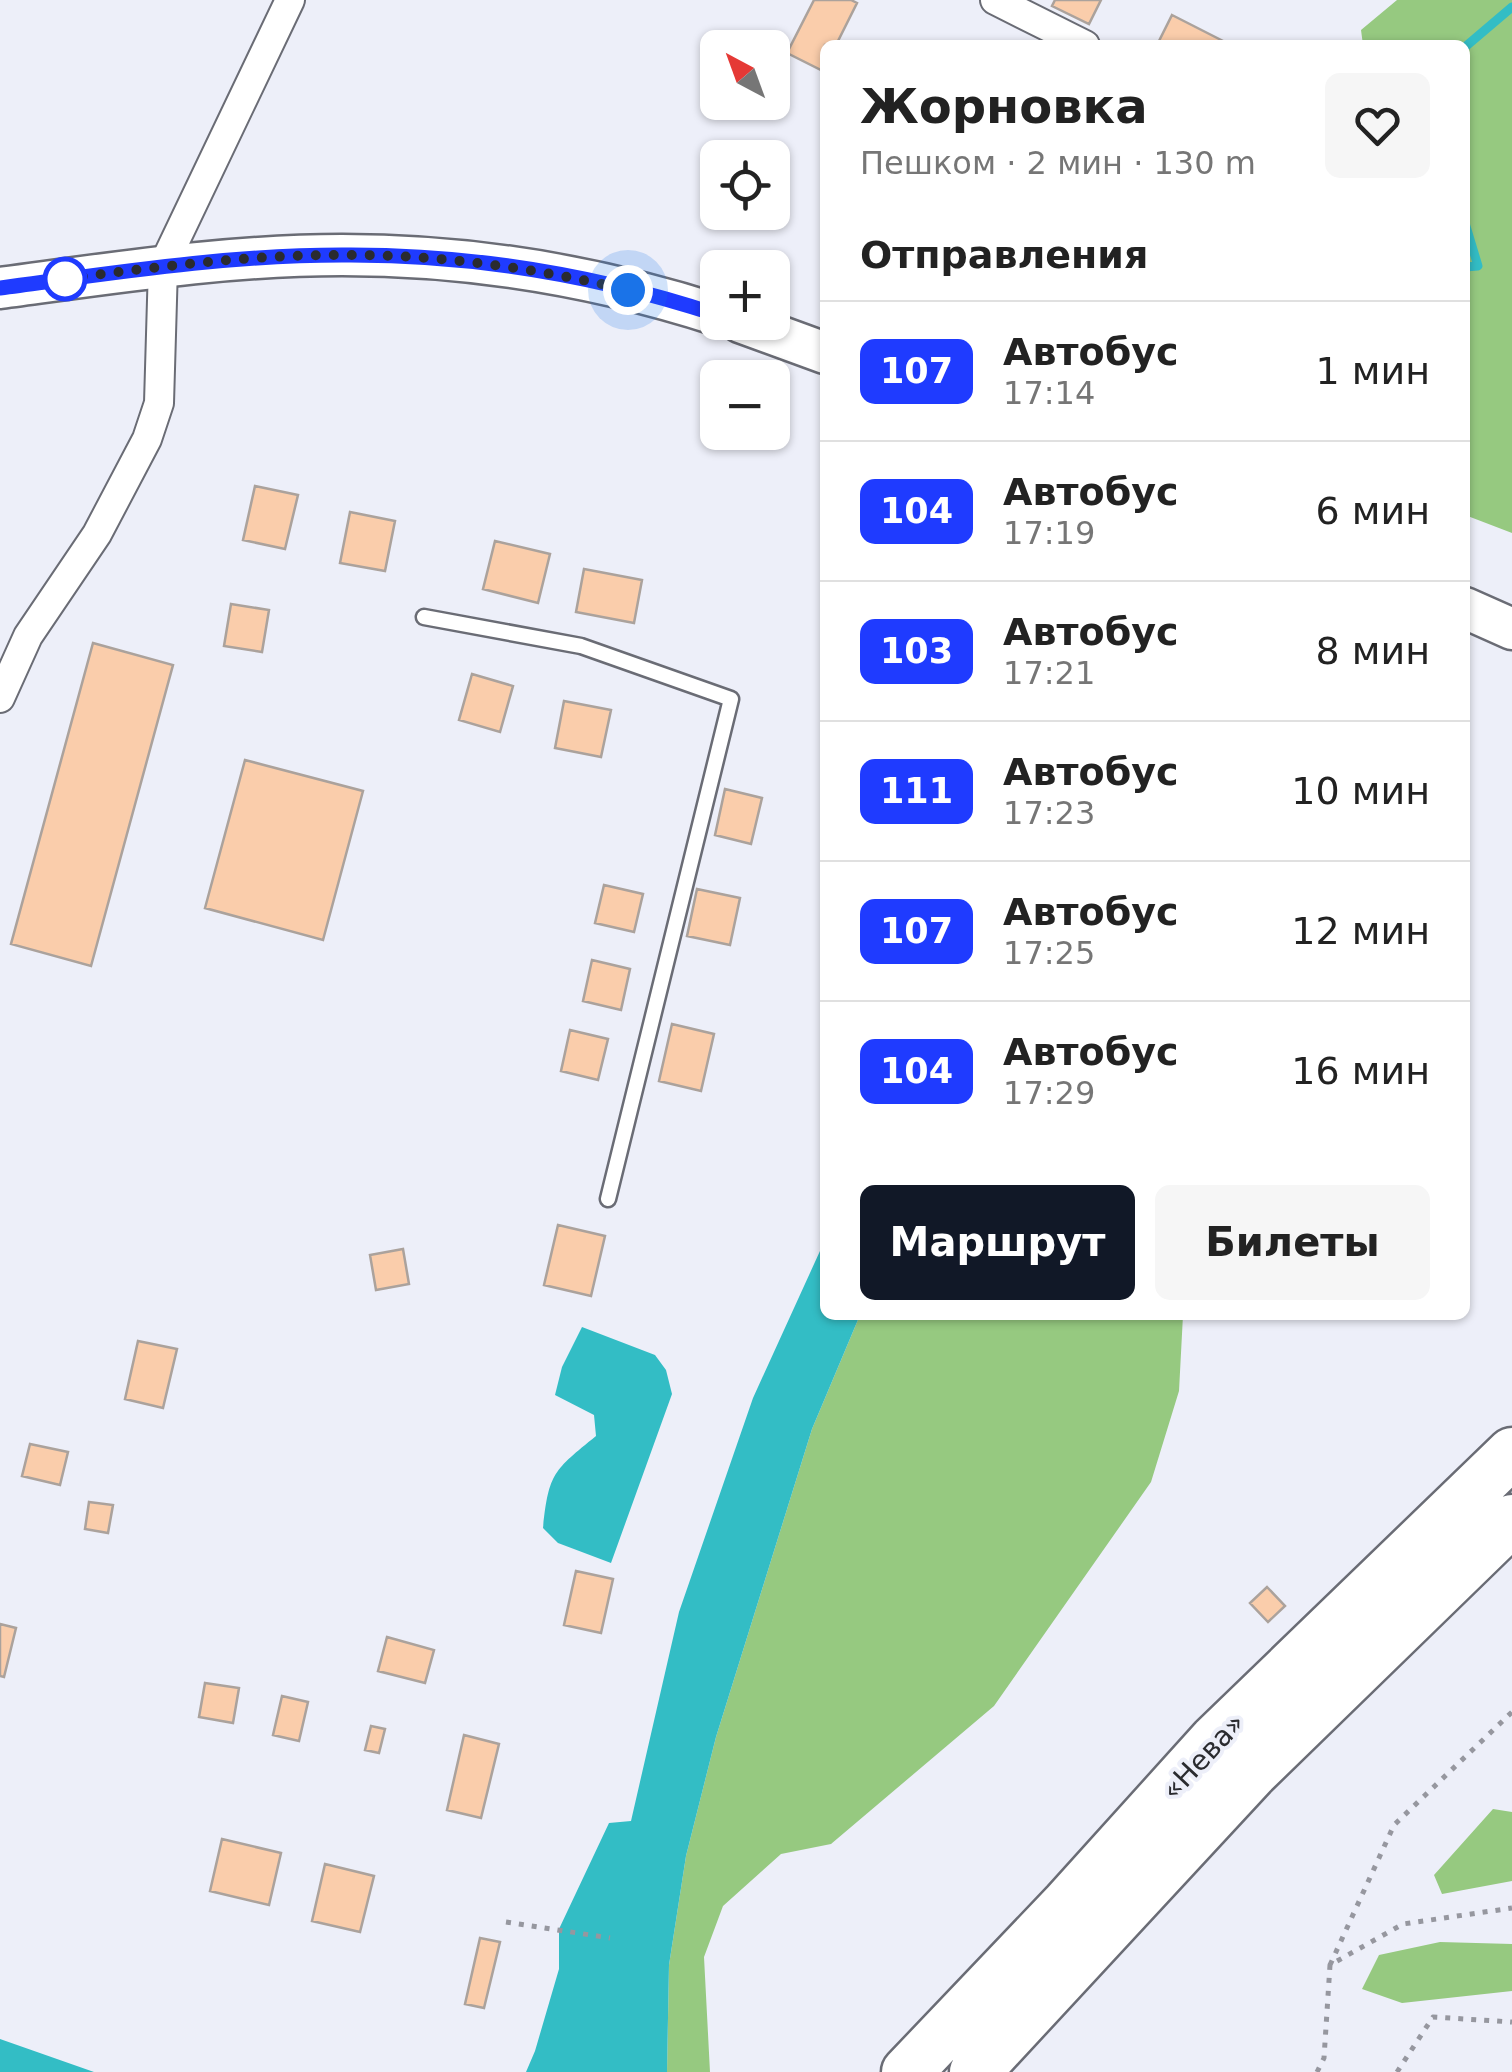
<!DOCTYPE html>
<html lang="ru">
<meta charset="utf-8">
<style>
body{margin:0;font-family:"DejaVu Sans",sans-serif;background:#f6f6f6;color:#222;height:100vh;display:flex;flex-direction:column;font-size:38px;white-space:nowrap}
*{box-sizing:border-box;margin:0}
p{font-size:32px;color:#767676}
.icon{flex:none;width:55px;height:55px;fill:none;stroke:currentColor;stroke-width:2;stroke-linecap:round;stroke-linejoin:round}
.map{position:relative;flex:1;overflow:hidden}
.panel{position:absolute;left:820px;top:40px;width:650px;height:1280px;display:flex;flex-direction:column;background:#fff;border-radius:15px;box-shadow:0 2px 8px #0004}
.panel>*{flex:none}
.badge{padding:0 20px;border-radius:15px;font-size:35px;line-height:65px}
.needle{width:65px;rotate:319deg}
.tools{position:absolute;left:700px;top:30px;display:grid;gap:20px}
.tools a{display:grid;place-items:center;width:90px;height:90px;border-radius:15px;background:#fff;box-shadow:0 2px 8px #0004;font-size:50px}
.you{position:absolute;width:50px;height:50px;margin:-25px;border:8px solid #fff;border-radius:50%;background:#1a73e8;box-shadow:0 0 0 15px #1a73e833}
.map>.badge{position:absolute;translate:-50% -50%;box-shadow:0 0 0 5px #fff}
h2{padding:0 40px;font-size:38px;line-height:90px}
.round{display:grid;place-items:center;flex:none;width:105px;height:105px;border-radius:15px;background:#f6f6f6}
.overview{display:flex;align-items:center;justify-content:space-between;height:170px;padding:0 40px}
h1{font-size:48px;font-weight:700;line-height:75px}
.action{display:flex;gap:20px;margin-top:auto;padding:20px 40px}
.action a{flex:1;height:115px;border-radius:15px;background:#111827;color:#fff;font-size:40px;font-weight:700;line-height:115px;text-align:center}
.action a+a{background:#f6f6f6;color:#222}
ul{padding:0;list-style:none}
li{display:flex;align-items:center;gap:30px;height:140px;padding:0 40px;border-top:2px solid #e0e0e0}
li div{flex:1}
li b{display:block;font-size:38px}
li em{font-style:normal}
li .badge{min-width:110px;font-weight:700;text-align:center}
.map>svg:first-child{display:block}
.forest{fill:#96c980}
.water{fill:#33bdc5}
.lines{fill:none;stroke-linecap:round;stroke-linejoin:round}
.stream{stroke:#33bdc5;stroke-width:9}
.building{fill:#facdab;stroke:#aba29c;stroke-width:2.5}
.lane-casing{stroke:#6a6c75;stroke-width:19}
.street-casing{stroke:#6a6c75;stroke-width:32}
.secondary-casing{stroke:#6a6c75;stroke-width:45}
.highway-casing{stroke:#6a6c75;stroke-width:55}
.path{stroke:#96979f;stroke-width:5;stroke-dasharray:5 8;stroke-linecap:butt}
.lane{stroke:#fff;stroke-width:14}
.street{stroke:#fff;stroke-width:28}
.secondary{stroke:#fff;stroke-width:40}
.highway{stroke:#fff;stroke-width:50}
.line-casing{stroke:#fff;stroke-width:22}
.line{stroke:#1f3bff;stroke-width:15}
.walk{stroke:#2a2b2f;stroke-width:10;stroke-dasharray:0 18}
.stop-dot{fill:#fff;stroke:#1f3bff;stroke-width:5}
.labels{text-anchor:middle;stroke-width:8;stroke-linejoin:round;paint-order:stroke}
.street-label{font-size:28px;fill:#2a2b2f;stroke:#edeff9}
</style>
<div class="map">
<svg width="1512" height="2072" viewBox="0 0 1512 2072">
<rect width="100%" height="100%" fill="#edeff9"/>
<path class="forest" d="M1397,0H1512V533L1465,515V45H1363L1361,30Z
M860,1315H1183L1179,1391L1151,1482L994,1706L831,1844L781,1854L723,1906L704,1957L710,2072H667L669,1965L686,1856L716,1737L812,1429Z
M1493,1809L1512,1812V1881L1442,1894L1434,1875Z
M1440,1942L1512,1944V1991L1402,2003L1362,1989L1379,1955Z"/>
<path class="water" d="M825,1240V1315H860L812,1429L716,1737L686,1856L669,1965L667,2072H526L535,2051L559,1969V1929L609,1823L631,1821L679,1612L753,1398Z
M582,1327L655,1355L666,1370L672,1394L611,1563L558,1543L543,1528C549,1473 553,1471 596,1436L594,1415L555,1395L562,1367Z
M0,2039L94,2072H0Z"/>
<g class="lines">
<path class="stream" d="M1465,47L1512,7
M1465,223L1478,266L1465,267"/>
</g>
<path class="building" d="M814,0H851L857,3L836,45H825L823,71L787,53Z
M1055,0H1101L1089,24L1052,6Z
M1172,15L1223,41L1221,45H1157Z
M255,486L298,495L285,549L243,540Z
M350,512L395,521L385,571L340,563Z
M495,541L550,554L538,603L483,589Z
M584,569L642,580L634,623L576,612Z
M231,604L269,610L262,652L224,646Z
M93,643L173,665L91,966L11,944Z
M472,674L513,686L500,732L459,720Z
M564,701L611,710L601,757L555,748Z
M245,760L363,791L323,940L205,908Z
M725,789L762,798L751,844L715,835Z
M604,885L643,894L634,932L595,923Z
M697,889L740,898L730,945L687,936Z
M592,960L630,969L621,1010L583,1001Z
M672,1024L714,1034L701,1091L659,1081Z
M570,1030L608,1039L598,1080L561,1071Z
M558,1225L605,1236L591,1296L544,1285Z
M403,1249L409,1284L376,1290L370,1255Z
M138,1341L177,1349L163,1408L125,1399Z
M30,1444L68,1452L60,1485L22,1476Z
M89,1502L113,1505L108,1533L85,1529Z
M576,1571L613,1579L601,1633L564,1625Z
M1267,1587L1285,1606L1268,1622L1250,1603Z
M0,1624L16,1628L4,1677L0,1676Z
M387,1637L434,1650L425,1683L378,1671Z
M205,1683L239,1688L233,1723L199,1717Z
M282,1696L308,1702L299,1741L273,1735Z
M371,1726L385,1729L379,1753L365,1750Z
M464,1735L499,1744L481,1818L447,1810Z
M222,1839L281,1853L269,1905L210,1891Z
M325,1864L374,1876L360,1932L312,1921Z
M480,1938L500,1942L484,2008L465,2004Z"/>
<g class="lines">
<defs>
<path id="lane" d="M424,617L581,646L731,699L608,1199"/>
<path id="street" d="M995,0L1085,45
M0,698L28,636L97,534L147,439L159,403L163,266L290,0"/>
<path id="secondary" d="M0,288C113,273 227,255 342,255C469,255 597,276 718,315
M740,322L825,353
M1465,608L1512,629"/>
<path id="highway" d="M907,2072L1067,1904L1215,1740L1512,1453
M975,2072L1252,1773L1512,1520"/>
</defs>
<use href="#lane" class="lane-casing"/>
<use href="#street" class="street-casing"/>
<use href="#secondary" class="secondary-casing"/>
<use href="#highway" class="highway-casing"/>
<path class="path" d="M506,1922L610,1938
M1330,1965L1394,1825L1512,1712
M1317,2072L1324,2058L1330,1965L1403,1924L1512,1908
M1397,2072L1433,2017L1512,2022"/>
<use href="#lane" class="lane"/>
<use href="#street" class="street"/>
<use href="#secondary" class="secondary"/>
<use href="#highway" class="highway"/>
</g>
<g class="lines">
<defs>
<path id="line" d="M0,288C113,273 227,255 342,255C469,254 597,275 718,315"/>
</defs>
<use href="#line" class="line-casing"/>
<use href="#line" class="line"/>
<path class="walk" d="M65,279C156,267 248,255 340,255C437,254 534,268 628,290"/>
</g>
<circle class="stop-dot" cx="65" cy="279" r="20"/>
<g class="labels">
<g class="street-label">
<text transform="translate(1203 1756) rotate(-47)" y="10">«Нева»</text>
</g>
</g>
</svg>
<div class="tools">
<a><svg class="needle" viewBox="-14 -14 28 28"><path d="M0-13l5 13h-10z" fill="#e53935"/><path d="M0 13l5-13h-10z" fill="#767676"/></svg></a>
<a><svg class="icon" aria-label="locate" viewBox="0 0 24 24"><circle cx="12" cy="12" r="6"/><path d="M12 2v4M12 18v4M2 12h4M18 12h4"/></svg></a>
<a>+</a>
<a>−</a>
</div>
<div class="you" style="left:628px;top:290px"></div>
<section class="panel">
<div class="overview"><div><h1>Жорновка</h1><p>Пешком · 2 мин · 130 m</p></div><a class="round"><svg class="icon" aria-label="heart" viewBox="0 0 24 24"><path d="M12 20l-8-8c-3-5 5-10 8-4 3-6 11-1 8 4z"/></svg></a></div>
<h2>Отправления</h2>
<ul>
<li><span class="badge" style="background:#1f3bff;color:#fff">107</span><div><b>Автобус</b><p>17:14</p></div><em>1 мин</em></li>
<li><span class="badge" style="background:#1f3bff;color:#fff">104</span><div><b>Автобус</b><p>17:19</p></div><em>6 мин</em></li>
<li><span class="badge" style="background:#1f3bff;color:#fff">103</span><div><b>Автобус</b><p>17:21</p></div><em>8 мин</em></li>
<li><span class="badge" style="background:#1f3bff;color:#fff">111</span><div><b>Автобус</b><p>17:23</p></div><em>10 мин</em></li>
<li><span class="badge" style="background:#1f3bff;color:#fff">107</span><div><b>Автобус</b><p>17:25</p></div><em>12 мин</em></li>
<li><span class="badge" style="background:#1f3bff;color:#fff">104</span><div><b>Автобус</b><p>17:29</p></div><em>16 мин</em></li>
</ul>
<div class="action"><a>Маршрут</a><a>Билеты</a></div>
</section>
</div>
